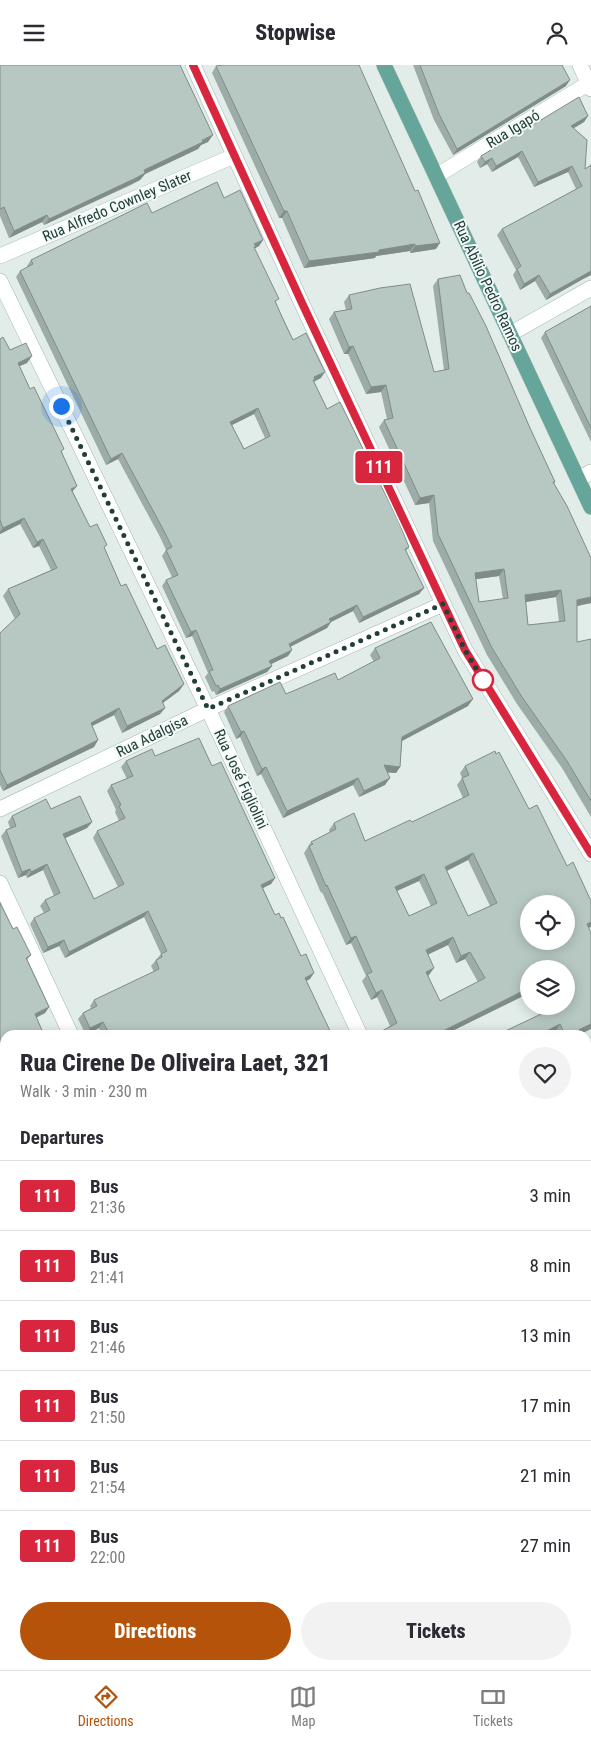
<!DOCTYPE html>
<meta charset="utf-8">
<style>
body{margin:0;font-family:"Roboto Condensed",sans-serif;background:#f2f2f3;color:#2b2b33;height:100vh;display:flex;flex-direction:column;font-size:19px;white-space:nowrap}
*{box-sizing:border-box;margin:0}
p{font-size:16px;color:#7c7c81}
.icon{flex:none;width:28px;height:28px;fill:none;stroke:currentColor;stroke-width:2;stroke-linecap:round;stroke-linejoin:round}
.map{position:relative;flex:1;overflow:hidden}
.drawer{position:absolute;left:0px;top:965px;width:591px;height:640px;display:flex;flex-direction:column;background:#fff;border-radius:15px 15px 0 0;box-shadow:0 2px 12px #0003}
.drawer>*{flex:none}
.badge{padding:0 10px;border-radius:4px;font-size:18px;line-height:32px}
.fabs{position:absolute;left:520px;top:830px;display:grid;gap:10px}
.fabs a{display:grid;place-items:center;width:55px;height:55px;border-radius:50%;background:#fff;box-shadow:0 2px 12px #0003;font-size:25px}
.you{position:absolute;width:25px;height:25px;margin:-12px;border:4px solid #fff;border-radius:50%;background:#1a73e8;box-shadow:0 0 0 8px #1a73e833}
.map>.badge{position:absolute;translate:-50% -50%;box-shadow:0 0 0 2px #fff}
h2{padding:0 20px;font-size:19px;line-height:45px}
.round{display:grid;place-items:center;flex:none;width:52px;height:52px;border-radius:26px;background:#f2f2f3}
.overview{display:flex;align-items:center;justify-content:space-between;height:85px;padding:0 20px}
h1{font-size:24px;font-weight:800;line-height:38px}
.button{display:flex;gap:10px;margin-top:auto;padding:10px 20px}
.button a{flex:1;height:58px;border-radius:30px;background:#b45309;color:#fff;font-size:20px;font-weight:800;line-height:58px;text-align:center}
.button a+a{background:#f2f2f3;color:#2b2b33}
ul{padding:0;list-style:none}
li{display:flex;align-items:center;gap:15px;height:70px;padding:0 20px;border-top:1px solid #e1e1e2}
li div{flex:1}
li b{display:block;font-size:19px}
li em{font-style:normal}
li .badge{min-width:55px;font-weight:700;text-align:center}
header{display:flex;justify-content:space-between;align-items:center;height:65px;padding:0 20px;background:#fff;font-size:22px;font-weight:800}
.menu{display:flex;justify-content:space-around;align-items:center;height:70px;border-top:1px solid #e1e1e2;background:#fff;font-size:14px;color:#7c7c81}
.menu a{display:grid;justify-items:center;gap:2px}
.menu .on{color:#b45309}
.map>svg:first-child{display:block}
.lines{fill:none;stroke-linecap:round;stroke-linejoin:round}
.street-casing{stroke:#a4b5b1;stroke-width:16}
.primary-casing{stroke:#c1c9c8;stroke-width:16}
.street{stroke:#fff;stroke-width:15}
.primary{stroke:#65a59a;stroke-width:15}
.wall{fill:#9daca8;fill-rule:evenodd}
.shaded-wall{fill:#808c88}
.building{fill:#b7c8c3;stroke:#808c88;fill-rule:evenodd}
.line-casing{stroke:#fff;stroke-width:11}
.line{stroke:#d7263d;stroke-width:8}
.walk{stroke:#213f3a;stroke-width:5;stroke-dasharray:0 9}
.stop-dot{fill:#fff;stroke:#d7263d;stroke-width:2.5}
.labels{text-anchor:middle;stroke-width:4;stroke-linejoin:round;paint-order:stroke}
.street-label{font-size:15px;fill:#213f3a;stroke:#f3f9f7}
</style>
<header><svg class="icon" aria-label="menu" viewBox="0 0 24 24"><path d="M4 6h16M4 12h16M4 18h16"/></svg>Stopwise<svg class="icon" aria-label="person" viewBox="0 0 24 24"><circle cx="12" cy="8" r="4"/><path d="M4 21q1-7 8-7t8 7"/></svg></header>
<div class="map">
<svg width="591" height="1605" viewBox="0 0 591 1605">
<rect width="100%" height="100%" fill="#e2ede9"/>
<g class="lines">
<defs>
<path id="street" d="M193,0L302,239L465,585L591,789
M580,0L591,24
M436,111L591,17
M0,191L234,91
M0,216L208,644L360,970
M510,269L591,223
M579,414L591,407
M0,744L208,644L443,539
M0,818L71,970
M0,1440L5,1451
M586,1456L591,1467
M586,1487L591,1486"/>
<path id="primary" d="M384,0L591,442"/>
</defs>
<use href="#street" class="street-casing"/>
<use href="#primary" class="primary-casing"/>
<use href="#street" class="street"/>
<use href="#primary" class="primary"/>
</g>
<path class="wall" d="M0,0L208,77L201,80L198,84L145,109L140,115L131,120L44,160L42,157L9,173L0,151Z
M218,0H339L436,184L410,188V186L376,191L375,193L304,203L282,153H279L212,8L216,1H218Z
M413,0H562L566,21L453,90L434,55Z
M588,51L584,57L574,63L585,104L591,100V210L583,214L546,235L535,216L520,225L513,210L516,205L497,170L502,164L576,124L568,107L534,122L518,92L492,107L487,99L480,103L477,97L481,91Z
M224,133L263,175L259,181L254,183L276,238L293,275L321,313L314,317L327,344L409,482L406,486L424,523L419,529L359,558L353,546L331,557L327,563L290,582L292,585L288,591L271,599L272,601L267,607L216,630L214,626L212,627L205,612L208,608L192,571L186,573L162,521L166,515L172,512L162,491L166,485L160,472L118,394L106,400L16,212L20,206L28,202L27,201L31,195L152,148ZM254,349L265,373L244,384L232,360Z
M438,214L467,228L555,417L554,418L591,493V538L577,541V577L591,574V752L562,703L517,639L487,590L433,476L429,438L415,440L379,362L384,355L387,354L381,327L366,329L348,289H344L329,254L334,247L346,245L344,237L349,230L434,307L444,305L433,221ZM499,511L503,534L479,537L476,514ZM556,532L559,557L528,560L526,537Z
M591,241V377L541,273L545,267Z
M0,274L10,285L27,298L19,301L30,324L62,387L73,427L90,462L105,484L121,521L157,584L184,619L179,626L163,638L165,643L160,649L122,668L114,650L92,661L98,675L94,682L3,726L0,720V568L15,554L3,531L8,524L51,505L39,481L33,483L20,459L0,469Z
M375,583L468,641L402,676L400,702L396,708L387,707L385,720L359,732L353,720L283,753L261,709L257,711L240,672L236,674L224,647L228,641L286,629L338,615L374,597L370,590Z
M155,691L212,701L275,813L271,819L263,823L275,850L310,914L306,916L332,970H102L99,963L86,970L78,954L83,948L91,943L90,941L94,935L154,907L151,901L161,889L144,852L65,893L59,881L43,888L30,859L34,853L44,848L40,841L45,835L54,831L43,805L27,813L26,810L18,813L1,771L6,765L10,763L8,757L12,751L51,744L92,757L87,763L65,773L94,834L118,822L93,773L97,766L119,756L115,747L116,745L107,726L111,720L127,714L121,702L126,696Z
M465,701L588,863L591,868V964L578,970H557L555,967L548,970H497L551,945L549,941H566V904H529V928L444,970H379L382,966L390,961L377,932L371,935L362,916L366,911L351,878L346,880L322,827L321,828L304,788L311,777L330,768L329,765L334,758L365,776L412,757L463,733L457,720L462,713L460,708ZM468,795L490,841L468,851L447,806ZM419,816L431,841L409,851L397,826ZM448,880L456,898L465,894L478,917L440,936L428,911L429,910L428,889Z
M0,838L13,864L31,890L27,895L49,942L45,948L5,970V1401L1,1403L0,1400Z
M591,1158V1401L586,1390V1159Z
M591,1514V1605H557V1600H586L589,1517Z
M5,1518V1526L3,1521Z
M46,1600H70L71,1605H47Z
M85,1600H153V1604L212,1605H86Z
M273,1600H367L368,1605H274Z"/>
<path class="shaded-wall" d="M570,15L566,21L453,90L457,84Z
M588,51L584,57L567,67L571,61Z
M213,70L208,77L201,80L198,84L145,109L140,115L44,160L49,154Z
M522,86L518,92L492,107L496,101Z
M492,93L487,99L480,103L485,97Z
M572,101L568,107L534,122L538,117Z
M284,146H287L282,153H279Z
M47,150L42,157L9,173L14,166Z
M263,175L259,181L254,184V179Z
M440,178L436,184L410,188L415,181Z
M415,179L410,186L376,191L375,193L304,203L309,196Z
M591,206V210L583,214L546,235L550,229Z
M539,210L535,216L520,225L524,219Z
M353,281L348,289H344L349,282Z
M32,291L27,298L13,304L18,298Z
M325,307L321,313L314,316L311,321L314,312Z
M386,320L381,327L366,329L371,322Z
M258,343L254,349L226,363L230,357Z
M122,388L118,394L106,400L111,394Z
M77,421L72,427L71,424Z
M434,430L429,438L415,440L420,433Z
M24,453L20,459L0,469V467L3,463Z
M43,474L39,481L33,483L37,477Z
M504,504L499,511L470,515L475,508Z
M424,523L419,529L359,558L363,552Z
M561,525L556,532L520,538L525,530Z
M591,532V538L572,542L577,535Z
M357,540L353,546L325,560L329,554Z
M331,557L327,563L284,585L289,579Z
M196,565L192,571L186,573L191,567Z
M292,585L288,591L265,602L269,596Z
M272,601L267,607L216,630L220,624Z
M184,619L179,626L157,642L162,636Z
M473,634L468,641L398,678L402,672Z
M119,643L114,650L86,664L91,658Z
M165,643L160,649L122,668L127,661Z
M244,666L240,672L236,674L241,667Z
M98,675L94,682L3,726L7,720Z
M384,700L400,702L396,708L379,707Z
M266,702L261,709L257,711L262,704Z
M358,713L353,720L283,753L287,746Z
M390,713L385,720L359,732L364,726Z
M92,757L87,763L59,776L63,769Z
M473,788L468,795L440,809L445,802Z
M47,799L43,805L27,813L31,807Z
M30,804L26,810L18,813L22,807Z
M424,809L419,816L390,829L395,822Z
M275,813L271,819L257,826L261,820Z
M148,846L144,852L65,893L69,887Z
M591,857V862L582,866L587,859Z
M356,871L351,878L346,880L351,873Z
M453,872L448,880L421,893L426,885Z
M64,875L59,881L43,888L48,882Z
M470,887L465,894L456,898L461,891Z
M434,903L429,910L421,914L426,907Z
M314,908L310,914L300,919L305,913Z
M529,923V928L444,970H437L439,968Z
M382,925L377,932L371,935L376,928Z
M49,942L45,948L31,955L35,949Z
M103,957L99,963L86,970L90,963Z
M560,959L555,967L548,970H539Z
M591,959V964L578,970H568Z
M591,1123V1128L589,1130H586V1124Z
M14,1600H28L12,1603Z
M483,1600H503L480,1603Z"/>
<path class="building" d="M0,0H180L213,70L202,75L203,77L144,105L145,108L136,113L49,154L47,150L14,166L4,142L0,144Z
M223,0H359L415,126L418,125L440,178L415,181V179L379,185V187L309,196L287,146H284L216,1Z
M420,0H562L570,15L457,84L439,49Z
M579,32L588,51L571,61L587,75L585,104L591,100V206L550,229L539,210L524,219L517,204L521,201L502,164L582,121L572,101L538,117L522,86L496,101L492,93L485,97L481,91Z
M217,117L224,133L240,125L263,175L254,179L256,181L254,182L279,234L275,236L282,252L293,275L306,268L325,307L314,312L315,315H313L327,344L340,337L398,455L409,482L405,484L424,523L363,552L357,540L329,554L331,557L289,579L292,585L269,596L272,601L220,624L218,620L216,621L209,606L213,605L196,565L191,567L166,515L178,510L166,485L172,482L164,466L122,388L111,394L20,206L33,199L31,195L147,138L152,148ZM258,343L270,371L244,384L230,357Z
M460,210L467,228H469L486,261L530,363L555,417H553L567,441L591,493V532L577,535V577L591,574V736L567,696L522,632L492,583L438,469L434,430L420,433L384,355L393,353L386,320L371,322L353,281L349,282L334,247L352,244L349,230L380,223L410,219L434,307L449,304L438,214ZM504,504L508,533L479,537L475,508ZM561,525L565,556L528,560L525,530Z
M591,241V363L545,267Z
M3,272L10,285L26,278L32,291L18,298L30,324L34,322L64,384L61,386L77,421L71,424L90,462L97,459L107,480L104,482L121,521L126,519L157,584L165,580L184,619L162,636L165,643L127,661L119,643L91,658L98,675L7,720L0,705V568L20,549L8,524L57,503L43,474L37,477L24,453L3,463L0,455V274Z
M431,557L473,634L402,672L400,702L384,700L390,713L364,726L358,713L287,746L266,702L262,704L244,666L241,667L228,641L280,617L286,629L335,608L338,615L380,593L375,583Z
M199,673L212,701L221,697L275,813L261,820L275,850L279,848L281,853L283,852L301,891L306,889L314,908L305,913L332,970H110L103,957L90,963L83,948L97,941L94,935L159,904L156,895L162,892L161,889L167,886L148,846L69,887L64,875L48,882L34,853L50,845L45,835L60,828L47,799L31,807L30,804L22,807L6,765L16,761L12,751L46,734L51,744L80,731L92,757L63,769L94,834L124,819L97,766L125,753L119,741L121,740L111,720L133,711L126,696L152,684L155,691Z
M495,686L496,689L499,687L529,744L537,740L567,801L573,797L591,836V857L587,859L591,868V959L568,970H565L560,959L539,970H497L558,941H566V904H529V923L439,968L440,970H384L382,966L397,958L382,925L376,928L367,909L372,907L356,871L351,873L327,820L326,821L309,781L313,779L311,777L336,764L334,758L354,748L365,776L410,755L412,757L469,730L462,713L469,710L465,701ZM473,788L497,838L468,851L445,802ZM424,809L437,838L409,851L395,822ZM529,839H566V876H529ZM453,872L461,891L470,887L485,913L440,936L426,907L434,903L426,885Z
M0,838L13,864L17,862L31,890L26,893L49,942L35,949L44,970H5V1302L0,1290Z
M591,991V1123L586,1124V993Z
M591,1158V1382L586,1370V1368L589,1367L586,1361V1159Z
M5,1302V1395L0,1385V1305Z
M586,1517H591V1605H563L562,1600H586Z
M5,1578V1600H17L18,1605H0V1579Z
M52,1600H70L71,1605H52Z
M91,1600H153V1604L189,1600H211L212,1605H92Z
M279,1600H367L368,1605H279Z"/>
<g class="lines">
<defs>
<path id="line" d="M193,0L302,238L465,585L591,789"/>
</defs>
<use href="#line" class="line-casing"/>
<use href="#line" class="line"/>
<path class="walk" d="M61,341L208,644L443,539L465,585L483,615"/>
</g>
<circle class="stop-dot" cx="483" cy="615" r="10"/>
<g class="labels">
<g class="street-label">
<text transform="translate(513 64) rotate(-31)" y="5">Rua Igapó</text>
<text transform="translate(117 141) rotate(-23)" y="5">Rua Alfredo Cownley Slater</text>
<text transform="translate(488 221) rotate(65)" y="5">Rua Abílio Pedro Ramos</text>
<text transform="translate(152 671) rotate(-26)" y="5">Rua Adalgisa</text>
<text transform="translate(241 714) rotate(65)" y="5">Rua José Figliolini</text>
</g>
</g>
</svg>
<div class="fabs">
<a><svg class="icon" aria-label="locate" viewBox="0 0 24 24"><circle cx="12" cy="12" r="6"/><path d="M12 2v4M12 18v4M2 12h4M18 12h4"/></svg></a>
<a><svg class="icon" aria-label="layers" viewBox="0 0 24 24"><path d="M12 4l9 5-9 5-9-5zM3 14l9 5 9-5"/></svg></a>
</div>
<div class="you" style="left:61px;top:341px"></div>
<b class="badge" style="left:379px;top:402px;background:#d7263d;color:#fff">111</b>
<section class="drawer">
<div class="overview"><div><h1>Rua Cirene De Oliveira Laet, 321</h1><p>Walk · 3 min · 230 m</p></div><a class="round"><svg class="icon" aria-label="heart" viewBox="0 0 24 24"><path d="M12 20l-8-8c-3-5 5-10 8-4 3-6 11-1 8 4z"/></svg></a></div>
<h2>Departures</h2>
<ul>
<li><span class="badge" style="background:#d7263d;color:#fff">111</span><div><b>Bus</b><p>21:36</p></div><em>3 min</em></li>
<li><span class="badge" style="background:#d7263d;color:#fff">111</span><div><b>Bus</b><p>21:41</p></div><em>8 min</em></li>
<li><span class="badge" style="background:#d7263d;color:#fff">111</span><div><b>Bus</b><p>21:46</p></div><em>13 min</em></li>
<li><span class="badge" style="background:#d7263d;color:#fff">111</span><div><b>Bus</b><p>21:50</p></div><em>17 min</em></li>
<li><span class="badge" style="background:#d7263d;color:#fff">111</span><div><b>Bus</b><p>21:54</p></div><em>21 min</em></li>
<li><span class="badge" style="background:#d7263d;color:#fff">111</span><div><b>Bus</b><p>22:00</p></div><em>27 min</em></li>
</ul>
<div class="button"><a>Directions</a><a>Tickets</a></div>
</section>
</div>
<nav class="menu">
<a class="on"><svg class="icon" aria-label="directions" viewBox="0 0 24 24"><path d="M12 3l9 9-9 9-9-9zM9 14v-3h6M13 9l2 2-2 2"/></svg>Directions</a>
<a><svg class="icon" aria-label="map" viewBox="0 0 24 24"><path d="M3 6l6-2 6 2 6-2v14l-6 2-6-2-6 2zM9 4v14M15 6v14"/></svg>Map</a>
<a><svg class="icon" aria-label="tickets" viewBox="0 0 24 24"><path d="M3 7h18v10H3zM15 7v10"/></svg>Tickets</a>
</nav>
